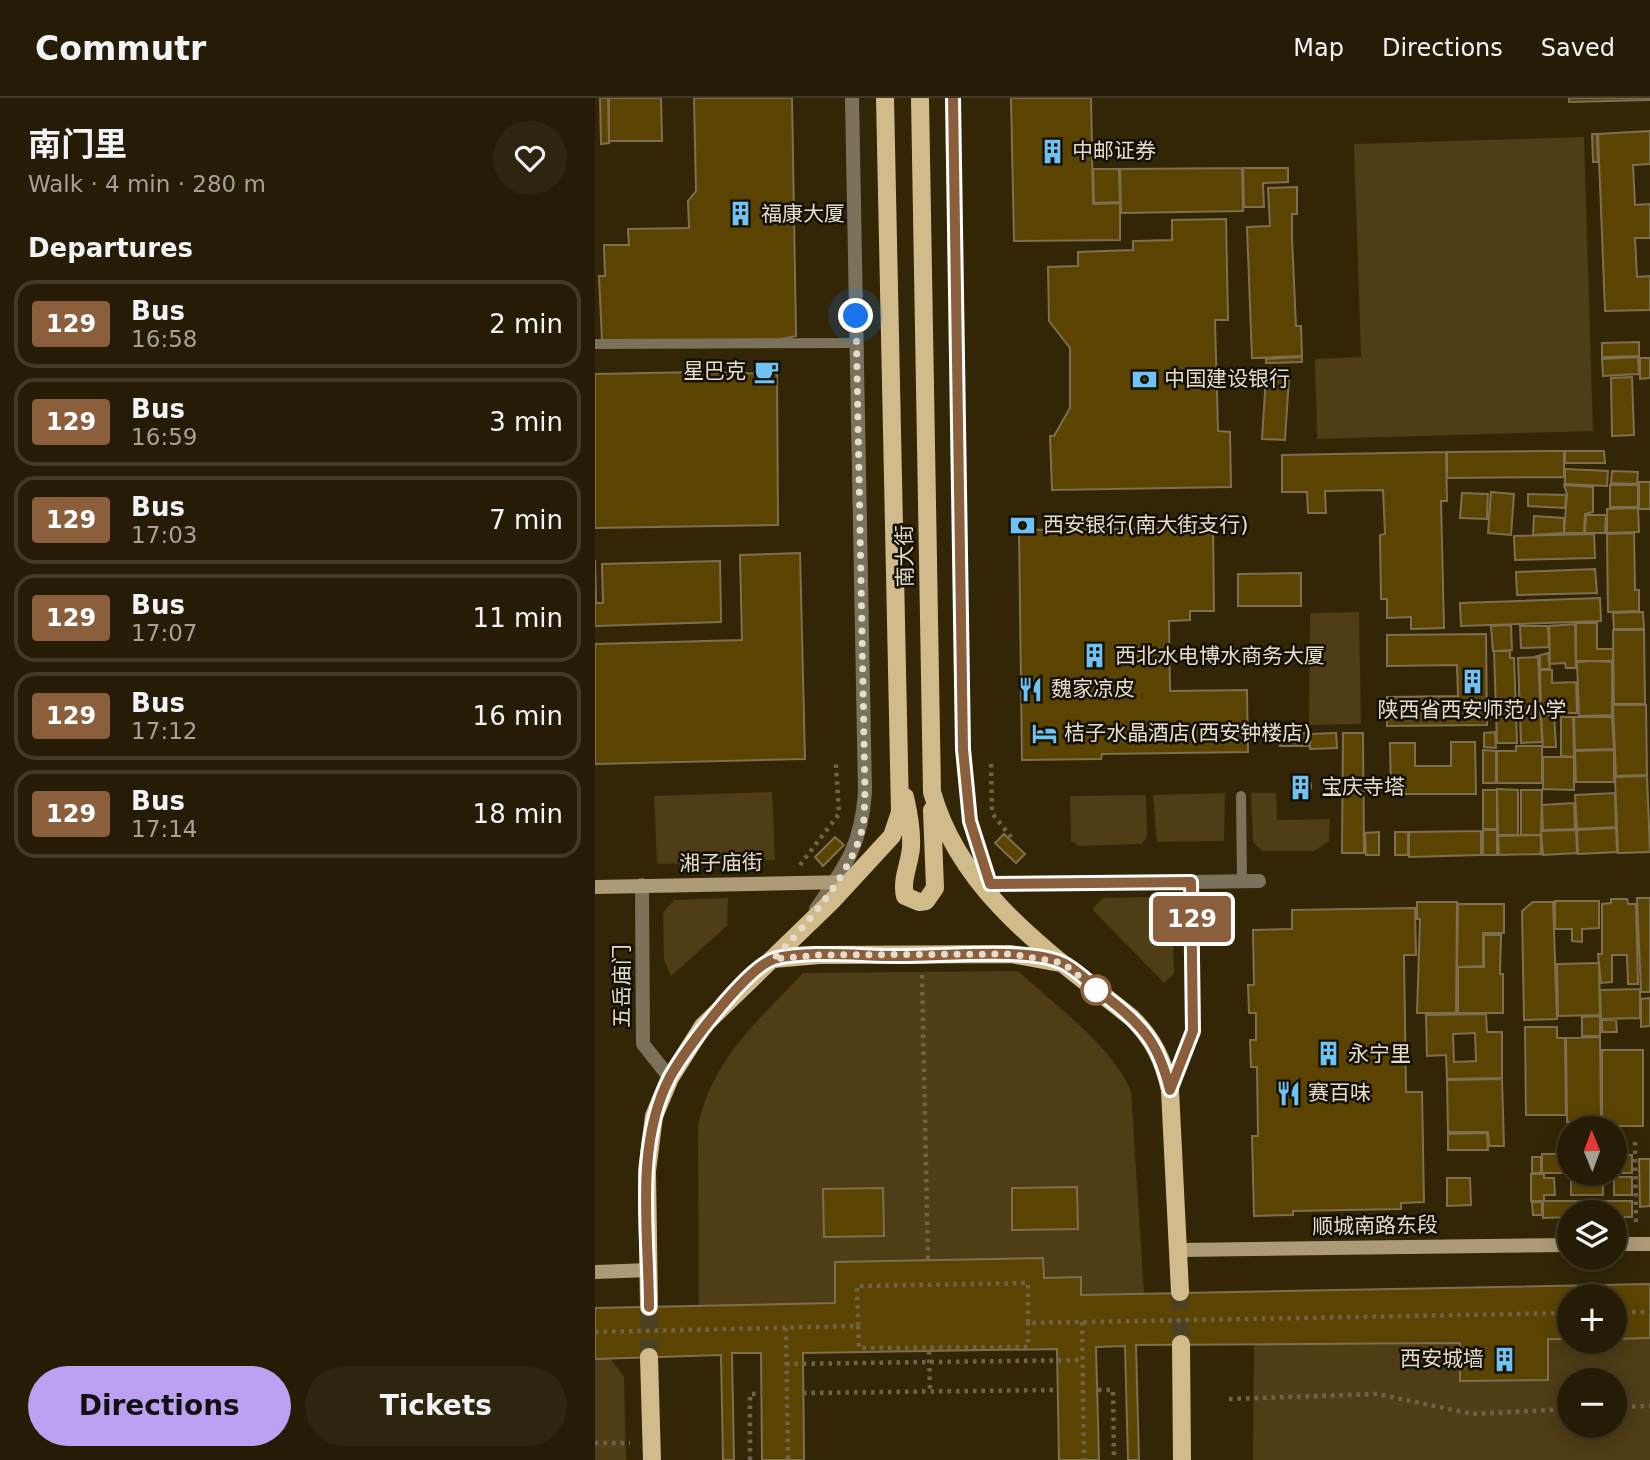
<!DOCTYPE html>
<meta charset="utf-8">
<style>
body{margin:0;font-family:"DejaVu Sans","Noto Sans SC",sans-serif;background:#2e250f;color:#f1f3f6;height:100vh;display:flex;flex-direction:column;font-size:26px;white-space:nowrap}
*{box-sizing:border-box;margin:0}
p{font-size:23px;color:#a4a19a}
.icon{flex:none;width:38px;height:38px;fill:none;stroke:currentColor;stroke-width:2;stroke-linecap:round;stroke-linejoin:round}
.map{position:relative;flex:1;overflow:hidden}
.drawer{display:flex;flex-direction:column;background:#261c05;width:595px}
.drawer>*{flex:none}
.badge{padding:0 14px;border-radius:5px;font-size:24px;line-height:46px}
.needle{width:46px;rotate:359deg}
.fabs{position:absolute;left:962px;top:1018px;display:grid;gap:14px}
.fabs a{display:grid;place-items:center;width:70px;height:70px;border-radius:50%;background:#261c05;box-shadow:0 4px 18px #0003,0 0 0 2px #423a27;font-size:35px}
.you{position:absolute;width:35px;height:35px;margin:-18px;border:5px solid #fff;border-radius:50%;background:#1a73e8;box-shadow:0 0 0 10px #1a73e833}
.map>.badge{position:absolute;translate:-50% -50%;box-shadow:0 0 0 4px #fff}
h2{padding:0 28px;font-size:26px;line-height:63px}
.round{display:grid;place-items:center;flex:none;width:74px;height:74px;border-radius:37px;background:#2e250f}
.headline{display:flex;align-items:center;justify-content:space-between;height:119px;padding:0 28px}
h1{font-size:33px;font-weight:700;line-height:52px}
.primary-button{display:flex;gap:14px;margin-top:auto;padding:14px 28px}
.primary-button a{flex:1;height:80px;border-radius:42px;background:#bca0f2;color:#111;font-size:28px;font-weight:700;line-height:80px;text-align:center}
.primary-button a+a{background:#2e250f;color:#f1f3f6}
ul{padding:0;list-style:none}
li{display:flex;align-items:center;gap:21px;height:88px;margin:0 14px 10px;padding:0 14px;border:4px solid #423a27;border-radius:21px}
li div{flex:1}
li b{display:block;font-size:26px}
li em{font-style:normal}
li .badge{min-width:77px;font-weight:700;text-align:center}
header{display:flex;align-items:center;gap:42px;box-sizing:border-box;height:98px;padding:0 35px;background:#261c05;border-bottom:2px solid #423a27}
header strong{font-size:33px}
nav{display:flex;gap:38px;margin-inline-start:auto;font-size:24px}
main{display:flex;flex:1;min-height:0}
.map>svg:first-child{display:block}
.green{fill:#4e3d15;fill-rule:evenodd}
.building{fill:#5b4401;stroke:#7d6f4f;stroke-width:2;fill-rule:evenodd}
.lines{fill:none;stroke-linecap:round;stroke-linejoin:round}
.primary-tunnel{stroke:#4d4125;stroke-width:18;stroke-dasharray:18 9;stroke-linecap:butt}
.path{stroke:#6f644a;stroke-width:4.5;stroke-dasharray:3.5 5;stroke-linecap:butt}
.lane{stroke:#7c715a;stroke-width:10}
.street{stroke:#7c715a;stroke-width:14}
.secondary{stroke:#ac9b76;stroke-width:14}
.primary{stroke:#d1bb8a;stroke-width:18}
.line-casing{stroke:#fff;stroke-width:16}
.line{stroke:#8b5e3c;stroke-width:10}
.walk{stroke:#e5ddcc;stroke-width:7;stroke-dasharray:0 12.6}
.stop-dot{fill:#fff;stroke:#8b5e3c;stroke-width:3.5}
.labels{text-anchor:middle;stroke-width:5;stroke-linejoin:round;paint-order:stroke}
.poi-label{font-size:21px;fill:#e5ddcc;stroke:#151005;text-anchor:start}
.street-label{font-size:21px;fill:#e5ddcc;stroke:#151005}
</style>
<header>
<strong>Commutr</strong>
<nav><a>Map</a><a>Directions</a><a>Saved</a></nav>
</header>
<main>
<section class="drawer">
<div class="headline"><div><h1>南门里</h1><p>Walk · 4 min · 280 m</p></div><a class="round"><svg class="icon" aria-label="heart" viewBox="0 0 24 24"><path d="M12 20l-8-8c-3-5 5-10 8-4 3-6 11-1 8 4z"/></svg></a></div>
<h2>Departures</h2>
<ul>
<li><span class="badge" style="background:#8b5e3c;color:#fff">129</span><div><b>Bus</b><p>16:58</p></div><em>2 min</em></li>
<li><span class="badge" style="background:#8b5e3c;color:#fff">129</span><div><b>Bus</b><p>16:59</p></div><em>3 min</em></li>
<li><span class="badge" style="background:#8b5e3c;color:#fff">129</span><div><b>Bus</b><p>17:03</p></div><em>7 min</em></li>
<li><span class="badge" style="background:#8b5e3c;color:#fff">129</span><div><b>Bus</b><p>17:07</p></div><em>11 min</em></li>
<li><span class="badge" style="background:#8b5e3c;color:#fff">129</span><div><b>Bus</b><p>17:12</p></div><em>16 min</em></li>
<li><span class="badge" style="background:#8b5e3c;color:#fff">129</span><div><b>Bus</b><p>17:14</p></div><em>18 min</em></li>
</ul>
<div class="primary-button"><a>Directions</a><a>Tickets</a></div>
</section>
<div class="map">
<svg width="1055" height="1362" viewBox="0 0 1055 1362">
<rect width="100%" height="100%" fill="#322607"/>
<path class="green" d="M989,39L998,333L722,341L720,261L766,259L759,46Z
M764,514L766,626L714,627L715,515Z
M177,694L180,762L62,766L59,698Z
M630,695L629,743L562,744L558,697Z
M656,695H681L682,722L735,721L734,743L719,753H667L658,744Z
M551,697L552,739L547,746L484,748L476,743L475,698Z
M558,799L573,804L577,811L579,876L569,885L497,811L508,800Z
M133,800L132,828L76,878L69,862L68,815L79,802Z
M423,873C460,907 517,948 536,993L549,1195L486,1197V1179L449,1180L448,1160L240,1164V1205L104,1208L103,1028C117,961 163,923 208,875Z
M1055,1240V1362H658L659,1245H865L866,1283L953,1282V1241L1020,1244V1241ZM975,1283H1020V1328H975Z
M15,1260L29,1279L31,1362H0V1261Z"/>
<path class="building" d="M5,0H13L14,45L6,46Z
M14,0H66L67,43H14Z
M99,0H197L201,238L182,242H7L4,178H10L9,147H34L33,131L94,130L93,103L101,93Z
M416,0H496L498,106L525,105V142L419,143Z
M974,0H1055V2L974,4Z
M1055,33V66L1038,67L1040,107L1055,106V140H1040L1042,179L1055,178V212L1010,213L1003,36Z
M997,36H1002L1003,64H998Z
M647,70L648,113L526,115L525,71Z
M648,70H693V84L668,85L669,109H649Z
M498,71H524L525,104L499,105Z
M702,89V116H697V140L701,228H706L707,258L657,260L652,129L675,128L673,90Z
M631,121L633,222H620L623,333L635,334L636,389L457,392L455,338H459L475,310V250L454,223L453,169L483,168V154L538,152V143L577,142V122Z
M1044,244V258L1007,259V245Z
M707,259V264L671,265V261Z
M1043,259L1044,276L1008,278L1007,261Z
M1045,260H1055V280L1045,281Z
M107,274L182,276L183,427L0,430V276Z
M671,278L694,280L690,342L667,341Z
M1037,279L1039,337L1017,338L1016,280Z
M957,353H969V379L852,380V354Z
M970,353H1009L1010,365H970Z
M851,354L852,403H846L849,530L816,531V519L792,520V501H786L785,437L790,436L788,392L730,393L731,415H713L712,394H687V357Z
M970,371L1013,373L1012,388L970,386Z
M1017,373L1043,374L1042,386L1016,385Z
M1044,384H1055V411H1044Z
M969,387L998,389V414L990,416L989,435H969L972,396Z
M1015,387H1043V409H1015Z
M896,394L919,396L916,437L893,435Z
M867,395L893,396L892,421L865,420Z
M933,396L971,397L970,410L933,408Z
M1043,410L1044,434L1012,435V411Z
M991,417H1011L1010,435H990Z
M939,418L969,420V435L938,437Z
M618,430L619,513H595V522L574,523L575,593L652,592L653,654L507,656L506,661L427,662L424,432Z
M1039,435L1040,492H1044V513L1013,514L1012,436Z
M999,436L1000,460L920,462L919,438Z
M205,455L210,661L0,666V546L147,542L145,457Z
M0,462L1,505H8L7,466L125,463L126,524L0,528Z
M1000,471L1002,495L922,497L921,474Z
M706,475V508H643V476Z
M1005,500L1006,523L866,528L865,505Z
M1048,514L1049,531H1019L1018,515Z
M981,525H1002V551H1018V563H981Z
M980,526L981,570H971L970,565L955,566L954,528Z
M916,527L917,552L898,553L896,528Z
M925,528H953L954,549L926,550Z
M1018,532H1049L1050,606H1019Z
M891,536L892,627L792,628V599L863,598L862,567L792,568V537Z
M899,553H915V560H919L922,645H902Z
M953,555L955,571H945V559L942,558Z
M943,559L947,644L926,645L923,560Z
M999,563L1017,564V617L984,618L982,564Z
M945,572H957V585L981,584L982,615H970V611L946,612Z
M1018,607H1051L1052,677L1021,678Z
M946,617H959L961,649H948Z
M966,619H978L979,659L966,658Z
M979,619H1017L1019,651L980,652Z
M900,634L901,650L889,649V635Z
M685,635H714V648H685Z
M741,635L742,650L715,651V636Z
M748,635H768L769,755H747Z
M856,644H880L881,696H796L795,645H820V668H856Z
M921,648H947V685H902V653H921Z
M888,652L901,653V685H888Z
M1019,652V684H981L980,653Z
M948,659H979V692L948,691Z
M696 688a10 10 0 1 1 20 0a10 10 0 1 1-20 0Z
M1052,678L1055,754L1023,755L1020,679Z
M902,691L923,692V737H903Z
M888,692H902V731H888Z
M926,692H947L946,737H926Z
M1020,695L1021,729L982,731L980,697Z
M979,705L980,731L948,732L947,707Z
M1021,730L1022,754L983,756L982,732Z
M888,732H902V757H888Z
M981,732L982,755L948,757L946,733Z
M886,733V757L814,759V734Z
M784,734V757H771L770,735Z
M800,734H813V757H800Z
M409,736L430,756L421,765L400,745Z
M946,737V756L904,757L903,738Z
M240,739L249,747L228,768L220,759Z
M1042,800H1055V894H1046Z
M1016,801H1032L1033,806H1041L1043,886H1033L1032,857H1017V884L1006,885L1003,856H1007V806L1016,805Z
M960,803H1004V830L987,831V844L977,843V831H960Z
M822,804H862L861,915H822L825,821H822Z
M938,804H958L962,921L929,922L927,813Z
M863,806H909V835H888V868L862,869Z
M820,810L821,857H809L811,994H827L829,1104L806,1105V1111L698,1113V1117L659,1118L657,1038H663L662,969H656L655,942H661V915H654L653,887H659L658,832L697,831V812Z
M889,837H906L905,876H908V915H863V869H889Z
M1004,865L1005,917L963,918L962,866Z
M1045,891V920L1006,921L1005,892Z
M1055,900V928L1046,929V901Z
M891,916L892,934H907V980L852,981L851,957L832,958L831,917ZM880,935L881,963L859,964L858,936Z
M1005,918V938H987V919Z
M1007,922H1021L1022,934H1007Z
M930,929H962V940H970L971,1017H931Z
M1005,939L1006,1024H972L971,940Z
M1007,952H1048V1028H1007Z
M907,981L909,1048H894L893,1034H853L852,982Z
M892,1035L893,1052H853V1036Z
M947,1056H975V1075H947Z
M1020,1057H1037V1075H1020Z
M937,1059H946V1075H937Z
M1044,1061H1055V1108L1045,1109Z
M936,1076H949V1080H959L960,1097H949V1103H936Z
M1019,1079H1037V1097H1019Z
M852,1080H875L876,1107L852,1108Z
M976,1080H1008V1097H976Z
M482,1089L483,1131L417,1132V1090Z
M288,1090L289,1138L229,1139L228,1091Z
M948,1103H993V1115H975V1119L948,1120Z
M994,1103H1037V1119H1020V1115H994Z
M937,1104H947V1117H938Z
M448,1160L449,1180L486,1179V1197L1055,1186V1240L1020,1241V1199H975V1241H953V1282L865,1283V1245L541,1247L544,1362H533L530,1248L501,1249L504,1362H464L462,1251L208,1255L209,1362H167L166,1255H137L139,1362H128L126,1257L0,1261V1210L240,1205V1164Z"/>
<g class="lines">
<path class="primary-tunnel" d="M585,1194L586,1246
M54,1259V1209"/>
<path class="path" d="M396,666L397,715L419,743
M205,767L244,716L241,666
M327,877L333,1163
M1040,1044L1041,1127
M1020,1214H1055
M487,1224L489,1362
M263,1228L264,1250L433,1249V1225
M191,1230L193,1362
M0,1234L263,1228L262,1188L433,1185V1225L975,1215
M334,1253L335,1294
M191,1266L487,1262
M503,1292H518L519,1362
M208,1295L463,1292
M634,1301L782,1296L878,1316L975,1311
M1020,1309L1055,1308
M0,1345H35
M155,1362V1296H167"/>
<path class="lane" d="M0,246L262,245
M646,698L647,783"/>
<path class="street" d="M358,0L368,651L375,723L398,796
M387,782L395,786L596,784L598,933L575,992
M596,784L664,783
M47,787L48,946L75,980
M221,811C250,769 266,748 270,695L257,0"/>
<path class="secondary" d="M0,789L253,784
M1020,1146H1055
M585,1152L975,1147
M0,1174L54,1172"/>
<path class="primary" d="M325,0L337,694C366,797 458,857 537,920C559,942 568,962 575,992L585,1194
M310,699C314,716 317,731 316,749C315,766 306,781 310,798L324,804L331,803L340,790L337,712
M178,861L224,857L416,856L465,865
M54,1209L52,1073L59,1018L75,980L108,928L238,802L297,738L305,714L290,0
M586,1246L587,1362
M54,1259L57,1362"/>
</g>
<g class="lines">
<defs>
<path id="line" d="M54,1209C54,1135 39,1047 75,979C90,952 151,870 179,861C210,852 268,858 301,858C342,859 437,848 470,866C486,875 501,891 515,902C551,930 564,948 575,992L598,933L596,784L395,786L375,723L368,651L358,0"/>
</defs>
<use href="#line" class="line-casing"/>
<use href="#line" class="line"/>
<path class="walk" d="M261,218L270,695C269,705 270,717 268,727C260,771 209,831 178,861L224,857L416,856L468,865L501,892"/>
</g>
<defs>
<symbol id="building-bare" viewBox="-9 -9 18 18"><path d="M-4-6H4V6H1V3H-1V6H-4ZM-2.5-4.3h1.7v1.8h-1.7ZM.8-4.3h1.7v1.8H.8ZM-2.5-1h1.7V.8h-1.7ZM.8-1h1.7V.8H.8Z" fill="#6ec2f4" stroke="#151005" stroke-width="2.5" paint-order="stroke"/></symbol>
<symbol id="cafe-bare" viewBox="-9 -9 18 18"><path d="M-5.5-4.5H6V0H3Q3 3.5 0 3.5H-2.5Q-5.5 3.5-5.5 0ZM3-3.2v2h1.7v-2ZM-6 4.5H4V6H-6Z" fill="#6ec2f4" stroke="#151005" stroke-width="2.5" paint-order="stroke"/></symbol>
<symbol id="bank-bare" viewBox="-9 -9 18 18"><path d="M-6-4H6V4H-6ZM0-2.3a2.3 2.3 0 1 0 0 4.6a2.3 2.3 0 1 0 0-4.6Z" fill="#6ec2f4" stroke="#151005" stroke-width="2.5" paint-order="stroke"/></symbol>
<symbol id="restaurant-bare" viewBox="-9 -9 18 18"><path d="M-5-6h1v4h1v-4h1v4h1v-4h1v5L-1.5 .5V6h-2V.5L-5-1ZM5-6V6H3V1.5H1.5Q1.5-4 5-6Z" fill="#6ec2f4" stroke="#151005" stroke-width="2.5" paint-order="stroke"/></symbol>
<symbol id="hotel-bare" viewBox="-9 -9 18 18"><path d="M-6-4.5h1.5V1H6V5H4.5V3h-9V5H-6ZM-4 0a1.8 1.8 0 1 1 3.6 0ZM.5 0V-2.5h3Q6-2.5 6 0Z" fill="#6ec2f4" stroke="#151005" stroke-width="2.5" paint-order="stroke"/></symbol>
</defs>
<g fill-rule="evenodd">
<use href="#building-bare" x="440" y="36" width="35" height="35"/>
<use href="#building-bare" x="128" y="98" width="35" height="35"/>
<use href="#cafe-bare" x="154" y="256" width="35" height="35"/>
<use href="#bank-bare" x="532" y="264" width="35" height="35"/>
<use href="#bank-bare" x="410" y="410" width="35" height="35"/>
<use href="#building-bare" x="482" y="540" width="35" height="35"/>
<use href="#building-bare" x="860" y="566" width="35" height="35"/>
<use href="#restaurant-bare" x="418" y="574" width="35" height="35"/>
<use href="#hotel-bare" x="432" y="618" width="35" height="35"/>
<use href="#building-bare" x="688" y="672" width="35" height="35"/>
<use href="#building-bare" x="716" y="938" width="35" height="35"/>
<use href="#restaurant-bare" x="676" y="978" width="35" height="35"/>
<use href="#building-bare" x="892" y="1244" width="35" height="35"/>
</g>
<circle class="stop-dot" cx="501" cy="892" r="14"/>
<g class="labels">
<g class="poi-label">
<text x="477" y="60">中邮证券</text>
<text x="166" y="123">福康大厦</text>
<text x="151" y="280" text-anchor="end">星巴克</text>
<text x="569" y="288">中国建设银行</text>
<text x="448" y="434">西安银行(南大街支行)</text>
<text x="520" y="565">西北水电博水商务大厦</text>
<text x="456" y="598">魏家凉皮</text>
<text x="877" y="619" text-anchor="middle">陕西省西安师范小学</text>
<text x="469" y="642">桔子水晶酒店(西安钟楼店)</text>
<text x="726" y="696">宝庆寺塔</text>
<text x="753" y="963">永宁里</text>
<text x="713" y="1002">赛百味</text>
<text x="889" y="1268" text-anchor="end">西安城墙</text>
</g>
<g class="street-label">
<text transform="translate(310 458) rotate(-91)" y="7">南大街</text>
<text transform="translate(126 765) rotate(-1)" y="7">湘子庙街</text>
<text transform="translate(27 888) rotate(-90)" y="7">五岳庙门</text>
<text transform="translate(780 1128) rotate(-1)" y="7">顺城南路东段</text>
</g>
</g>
</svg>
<div class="fabs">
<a><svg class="needle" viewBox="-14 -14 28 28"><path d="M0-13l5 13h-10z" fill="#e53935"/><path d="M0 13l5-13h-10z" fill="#a4a19a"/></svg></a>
<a><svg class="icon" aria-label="layers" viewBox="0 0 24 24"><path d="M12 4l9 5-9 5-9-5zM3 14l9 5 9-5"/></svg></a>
<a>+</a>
<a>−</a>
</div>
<div class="you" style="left:261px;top:218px"></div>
<b class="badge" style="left:597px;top:821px;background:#8b5e3c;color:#fff">129</b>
</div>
</main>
